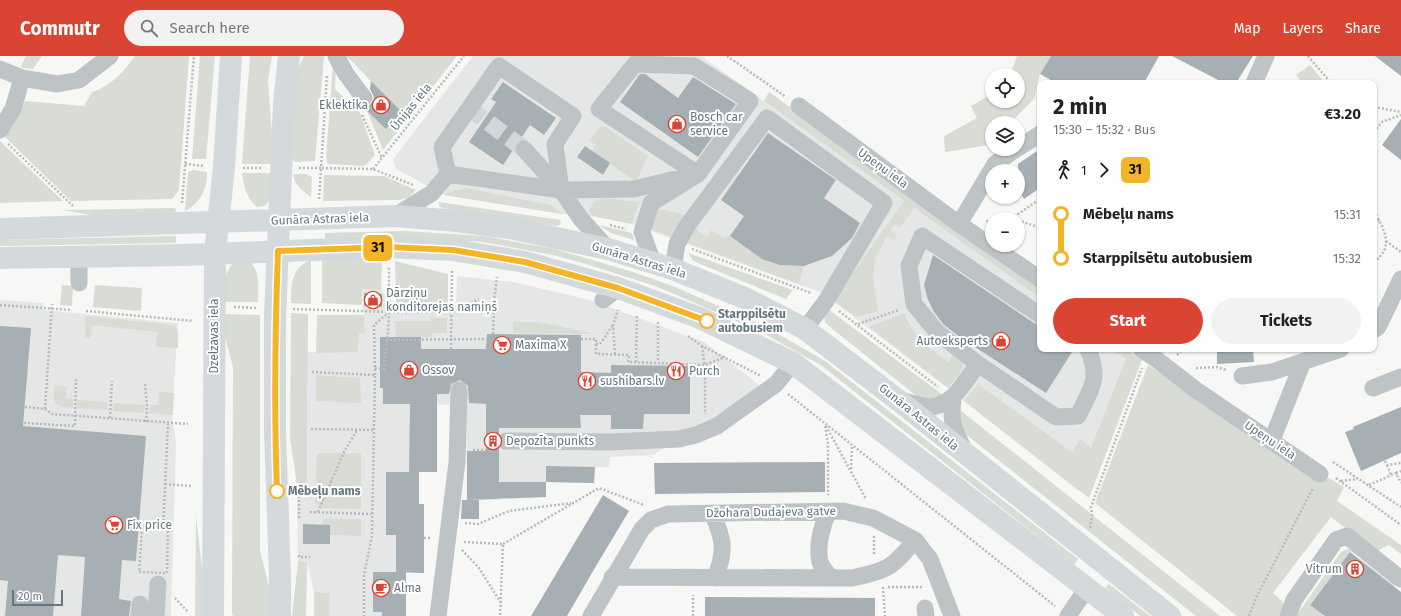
<!DOCTYPE html>
<meta charset="utf-8">
<style>
body{margin:0;font-family:"Fira Sans",sans-serif;background:#f2f2f2;color:#222;height:100vh;display:flex;flex-direction:column;font-size:15px;white-space:nowrap}
*{box-sizing:border-box;margin:0}
p{font-size:13px;color:#767676}
.icon{flex:none;width:22px;height:22px;fill:none;stroke:currentColor;stroke-width:2;stroke-linecap:round;stroke-linejoin:round}
.map{position:relative;flex:1;overflow:hidden}
.drawer{position:absolute;left:1037px;top:24px;width:340px;height:272px;display:flex;flex-direction:column;background:#fff;border-radius:8px;box-shadow:0 1px 3px #0004}
.drawer>*{flex:none}
.badge{padding:0 8px;border-radius:6px;font-size:14px;line-height:26px}
.fabs{position:absolute;left:985px;top:12px;display:grid;gap:8px}
.fabs a{display:grid;place-items:center;width:40px;height:40px;border-radius:50%;background:#fff;box-shadow:0 1px 3px #0004;font-size:20px}
.scale{position:absolute;left:12px;bottom:10px;width:51px;box-sizing:border-box;padding-left:4px;border:2px solid #64767e;border-top:0;font-size:11px;line-height:14px;white-space:nowrap;color:#64767e;-webkit-text-stroke:3px #fff;paint-order:stroke}
.map>.badge{position:absolute;translate:-50% -50%;box-shadow:0 0 0 2px #fff}
.legs{display:flex;align-items:center;gap:6px;height:44px;padding:0 16px;font-size:13px}
.legs p{margin-inline-start:auto}
.summary{display:flex;align-items:center;justify-content:space-between;height:68px;padding:0 16px}
h1{font-size:22px;font-weight:700;line-height:30px}
.cta{display:flex;gap:8px;margin-top:auto;padding:8px 16px}
.cta a{flex:1;height:46px;border-radius:24px;background:#da4432;color:#fff;font-size:16px;font-weight:700;line-height:46px;text-align:center}
.cta a+a{background:#f2f2f2;color:#222}
ul{padding:0 16px;list-style:none}
li{display:flex;align-items:center;gap:14px;height:44px;font-size:15px}
li i{display:grid;place-items:center;width:6px;height:100%;margin:0 5px;background:currentColor}
li i::after{content:'';width:10px;height:10px;margin:-5px;border:3px solid;border-radius:50%;background:#fff}
li p{margin-inline-start:auto}
li:first-child i{background:linear-gradient(#0000 50%,currentColor 0)}
li:last-child i{background:linear-gradient(currentColor 50%,#0000 0)}
header{display:flex;align-items:center;gap:24px;box-sizing:border-box;height:56px;padding:0 20px;background:#da4432;color:#fff}
header strong{font-size:19px}
nav{display:flex;gap:22px;margin-inline-start:auto;font-size:14px}
.search{width:280px;height:36px;background:#f2f2f2;display:flex;align-items:center;gap:10px;box-sizing:border-box;padding:0 14px;border-radius:22px;color:#767676;font-size:15px}
.map>svg:first-child{display:block}
.built{fill:#e5e7e6;fill-rule:evenodd}
.green{fill:#d8dcd4}
.building{fill:#a6b0b4}
.lines{fill:none;stroke-linecap:round;stroke-linejoin:round}
.minor-tunnel{stroke:#d2d7d7;stroke-width:17;stroke-dasharray:17 8;stroke-linecap:butt}
.path{stroke:#b7bbbd;stroke-width:2.5;stroke-dasharray:2 2;stroke-linecap:butt}
.minor{stroke:#bec4c6;stroke-width:17}
.major{stroke:#d4d9db;stroke-width:22}
.line-1-casing{stroke:#fff;stroke-width:9}
.line-1{stroke:#f4b427;stroke-width:6}
.stop-1-dot{fill:#fff;stroke:#f4b427;stroke-width:2}
.labels{text-anchor:middle;stroke-width:4;stroke-linejoin:round;paint-order:stroke}
.poi-label{font-size:12px;fill:#64767e;stroke:#fff;text-anchor:start}
.street-label{font-size:12px;fill:#64767e;stroke:#fff}
.stop-label{font-size:12px;font-weight:bold;fill:#64767e;stroke:#fff;text-anchor:start}
</style>
<header>
<strong>Commutr</strong>
<div class="search"><svg class="icon" aria-label="search" viewBox="0 0 24 24"><circle cx="10" cy="10" r="6"/><path d="M15 15l6 6"/></svg>Search here</div>
<nav><a>Map</a><a>Layers</a><a>Share</a></nav>
</header>
<div class="map">
<svg width="1401" height="560" viewBox="0 0 1401 560">
<rect width="100%" height="100%" fill="#f7f7f5"/>
<path class="built" d="M473,0H701L1040,242V293H1112L1129,304L1077,434L948,332L822,237L632,168L592,160L562,158L444,139L396,113L393,103Z
M457,220L513,226L590,244L704,286L766,334L679,383L653,399L610,401L609,411H595L594,427L546,426V441L500,442V444H467L466,349L410,348L419,416V448H397L396,516L382,560H329V537L314,536L307,506H298L297,429H307L308,296H358L359,277L365,276L362,233L381,234L396,249L456,250ZM326,462L360,463L330,478V469L323,464Z
M0,244L44,247L43,254L178,267L172,359L176,385L171,560H0Z"/>
<path class="green" d="M26,0H42L33,13L22,12L21,10Z
M135,0H189L179,134L172,143L71,145L5,81L25,45L84,50L92,36C112,29 123,17 135,0Z
M200,0H215L206,103H192Z
M250,0H272L268,24L272,78L271,108H242Z
M304,0H324L315,105L294,106L291,96L296,18Z
M345,0H457L383,94L367,55L386,72L377,32L353,6Z
M1017,0H1051L1040,18L1034,43L1010,67H992V85L989,89L945,96L944,80L977,62L971,50L992,38V45H1018V19H1010Z
M333,8L336,9L335,33L360,57L375,99L367,108L363,110L328,108L326,102Z
M1310,9L1325,27H1303L1296,19Z
M769,36L1040,231V242L914,152L901,171L894,169L890,174L897,179L894,184L887,180L875,202L873,222L878,255L856,261L833,245L904,145L764,45Z
M600,71H606L648,100L636,126L592,95L596,89L589,84Z
M0,85L63,145L0,147Z
M193,114L207,116C207,132 201,147 185,155L188,116Z
M242,117H271L270,143L265,150L257,151C246,141 244,131 242,117Z
M293,118H306L312,121L311,141C303,135 294,129 293,118Z
M324,119L384,120L416,134L408,142L397,144L323,145Z
M466,132L551,149L562,158L444,139L450,136Z
M601,142L639,146L632,168L592,160L589,154L594,146Z
M439,146L561,164L560,169L556,170L442,152L439,150Z
M174,152L177,154L173,158L96,160L63,154Z
M657,152L685,159L671,181L651,173Z
M598,169L632,177L634,184L611,177Z
M694,172L707,181L711,174L724,182L730,180C755,198 772,211 804,210L799,228L688,187L686,185Z
M404,175L484,180L555,193L636,217L675,231L766,271L825,305L1078,503L1074,509L822,310L763,277L688,244L655,230L586,208L553,199L483,186L404,181L325,183V177Z
M176,180V187L0,190V184Z
M688,197L793,234L786,243L693,205Z
M382,201L381,234L362,233V249L322,247V202Z
M248,204C261,215 258,230 258,246H223C224,230 223,219 233,207Z
M311,204V248L291,247C291,229 292,210 311,204Z
M395,205L448,218V249H396Z
M62,229L73,230L72,250L60,249Z
M95,229L142,232L141,255L93,251Z
M828,253L943,339L937,346L919,342L830,271L825,266L824,259Z
M291,257L308,258L307,429H297L290,382Z
M904,257C914,280 928,292 949,306L954,296L962,306L963,313L948,332L869,271Z
M223,258L260,259V495L269,530V560H233L232,557L233,311L223,273Z
M317,259H364L365,277H359L358,296L316,297Z
M86,260L175,269L178,276V292L156,291L157,276L92,269L90,282L85,281Z
M430,262H447V277H433L432,281H396L395,265H430Z
M513,266H538L596,278L513,277Z
M1112,293H1126L1142,304L1089,442L964,345L978,328L1072,396L1081,383L1091,392L1126,303Z
M1148,309L1309,419L1323,425L1329,422L1344,431L1337,445L1401,489V498L1389,489L1379,494L1371,492L1331,461L1273,537L1282,545L1284,551L1280,560H1237L1095,447Z
M316,319L360,322L361,347L316,345Z
M54,329L67,331L66,342L74,343L73,352C54,351 53,348 54,329Z
M159,336L174,337L173,359L149,357L150,349H158Z
M78,344L108,346L107,354L77,352Z
M114,347L145,349L144,357L113,355Z
M960,354L1220,560H1196L959,373Z
M317,397H361V453L320,452L319,449L315,447Z
M196,460L204,529L203,560H195Z
M326,462L361,463V480L330,479V469H323V464Z
M1348,493L1355,494L1395,528L1394,530L1351,495L1310,548L1324,559L1323,560H1296L1341,496Z
M298,506H307L306,560H292Z
M1109,528L1150,560H1140L1105,532Z
M314,536L330,537L329,560H314Z"/>
<path class="building" d="M1051,0H1159L1144,27H1056L1040,18Z
M1172,0H1253L1236,27H1224Z
M1375,0H1401V20Z
M640,18H645L678,42L693,21L736,48L698,101L620,46Z
M371,25L402,56L386,73L367,55V51L373,46L374,41L370,33Z
M503,26L556,62L544,79L530,69L503,109L469,86L496,46L491,43Z
M1401,63V104L1382,89Z
M768,77L836,124L824,142L860,167L852,182L832,200L804,210L780,209L762,203L730,180L744,160L721,144Z
M585,90L610,107L603,119L577,101Z
M1040,93V132L1024,143L1018,133V108Z
M933,199L1034,267L1040,269V293H1074L1046,337L964,284L944,269L934,256L928,244L924,229Z
M364,237L382,238V251L364,250Z
M0,270L31,272L23,370L146,380L136,505L122,504L119,543L131,545L129,560H81L85,501L58,499L53,560H5L8,525L0,524Z
M487,278L581,279V316L611,317V309L690,310V358H644L643,373H611V359H580L581,372H499V378L496,385L499,392V426H546V441L467,444V395H486V348L469,347L468,330L460,324L451,328L449,338H437V416H409L410,348H383V332H380V281H421V293H486Z
M1217,293H1253L1254,306L1217,308Z
M1401,351V397L1361,415L1345,376L1354,373L1353,371Z
M825,406V436L655,438L654,407Z
M546,410L595,411L594,427L546,426Z
M386,416H419V448H424V517L396,516V479H386Z
M603,439L629,455L596,510L567,560H531Z
M462,444H479V463H461Z
M303,468L330,469V488H303Z
M1350,496L1401,536V560H1325L1310,549Z
M373,516H406V560H382V556H373Z
M705,541L875,542V560H705Z"/>
<g class="lines">
<path class="minor-tunnel" d="M469,52L524,93"/>
<path class="path" d="M727,0L786,41
M1308,0L1331,27
M1374,51L1401,56
M362,59L382,102
M1374,76L1382,66L1401,59
M8,88L73,150
M185,108L205,110
M243,112H262
M299,112H321L327,20
M373,113L464,0
M319,143L321,112L373,113L413,129
M182,147L194,0
M1374,155C1384,174 1395,190 1374,206
M1008,163H1014
M1011,163L1040,143
M1018,164L1040,172
M986,165L992,166
M1374,166L1379,164
M610,169L626,173
M1018,180L1020,186L1019,189
M1386,185L1401,196
M692,193L811,237
M0,249L72,254
M234,251L257,252
M293,253L389,256H452L479,243
M86,255L193,265
M839,255L938,331
M658,266V306
M858,268L899,254
M493,278L494,245L497,221
M688,280L702,290L761,320
M581,283H596V298L629,299L628,306L705,309L725,301
M386,284L486,283
M596,288H600L613,269
M702,290L705,312V358
M451,293L452,214
M615,298L613,269L618,254
M1177,299L1183,293
M636,306L637,258
M375,312L384,313C385,293 389,276 389,256
M1196,312L1217,311L1226,314
M312,316L375,319L372,480L364,519V560
M375,319L374,269L389,256V210
M145,328L147,349L146,366
M788,338L1055,550
M25,351L45,353L52,358L188,368
M45,353L52,248
M110,362L112,325
M24,367L75,370L76,321
M825,370L828,388V439
M826,370L866,443
M311,373L374,374
M473,394H492
M1385,405L1387,409L1401,407
M1333,406L1401,451
M1387,409L1391,419
M851,413L852,390
M1396,417L1401,415
M1336,422L1401,469
M1341,425L1358,423
M165,428L192,430
M1369,429L1396,417L1401,427
M310,456L371,458
M318,456L344,396L357,374
M299,462V434H311
M465,467L478,468L509,455L571,447
M1090,472L1092,459L1091,451L1142,312
M142,473H168L167,517L139,516Z
M163,473L168,368
M874,480V499
M424,482H431
M464,486L503,488L500,560
M503,488L599,432L644,449
M462,494L479,512L501,547
M299,499V501H310
M883,531L885,560
M888,531H923
M175,542L188,556
M693,560V539
M1249,560L1256,542L1313,432"/>
<path class="minor" d="M336,0L346,18L364,42
M0,13L22,22L13,53L0,74
M22,22L57,28L79,24L110,0
M1254,27L1266,0
M799,50L959,168L1040,223
M1018,92L1040,78
M524,93L561,134L581,163L608,193
M448,118L442,91L499,10L573,60L555,88L561,134
M448,118L561,134L634,133L684,121
M395,160L432,137L448,118
M959,168L995,108L1016,93
M653,207L642,176L651,147L698,118L750,45L694,10L635,8L599,53L698,118
M673,213L677,188L687,170L767,62L884,147L826,245L805,273
M79,227V201
M603,244L618,232
M1040,259L922,180L909,210L914,248L937,276L978,308L1056,361L1078,360C1091,332 1101,324 1088,293
M1374,274L1378,271L1401,223
M1141,293L1156,303L1196,334L1320,418
M1242,320L1272,316L1341,293
M1373,332L1401,321
M953,342C950,366 953,373 965,395
M900,344C909,346 919,350 928,351C952,352 965,325 978,308
M1272,384L1302,308
M506,385L610,386L679,383L696,379L717,370L776,328L793,307
M828,456C822,471 816,489 820,506C822,512 828,518 831,522
M712,457C724,483 726,495 715,522
M612,521L852,522C886,515 893,512 915,484
M925,552L926,560
M139,560L140,548
M156,560L158,528
M438,560L457,406L459,334
M591,560L642,473L651,464L668,458L843,455L873,462L915,484L930,503L952,560
M1068,560L1087,532
M1288,560L1294,544L1336,484L1347,480L1401,523"/>
<path class="major" d="M0,173L395,160L457,165L509,172L608,193L673,213L747,243L805,273L898,344L1170,560
M0,202L182,199L389,191L453,194L525,206L618,232L700,262L793,307L1123,560
M213,560L215,197L224,111L231,0
M280,560V521L275,376V261L284,47L289,0"/>
</g>
<g class="lines">
<defs>
<path id="line-1" d="M277,435C274,355 275,275 278,195L389,191L453,194L525,206L618,232L707,265"/>
</defs>
<use href="#line-1" class="line-1-casing"/>
<use href="#line-1" class="line-1"/>
</g>
<defs>
<symbol id="shop-ring" viewBox="-11 -11 22 22"><circle r="9.5" fill="#fff" stroke="#da4432" stroke-width="1.5"/><path d="M-5-2.5h2.3a2.7 3.5 0 0 1 5.4 0H5L5.5 6h-11ZM-1.5-2.5h3a1.5 2.3 0 0 0-3 0Z" fill="#da4432"/></symbol>
<symbol id="supermarket-ring" viewBox="-11 -11 22 22"><circle r="9.5" fill="#fff" stroke="#da4432" stroke-width="1.5"/><path d="M-6-5.5h2.5l.6 2H6L4.5 2H-2.5L-4.4-4H-6ZM-1.5 3.2a1.3 1.3 0 1 0 .1 0ZM3 3.2a1.3 1.3 0 1 0 .1 0Z" fill="#da4432"/></symbol>
<symbol id="restaurant-ring" viewBox="-11 -11 22 22"><circle r="9.5" fill="#fff" stroke="#da4432" stroke-width="1.5"/><path d="M-5-6h1v4h1v-4h1v4h1v-4h1v5L-1.5 .5V6h-2V.5L-5-1ZM5-6V6H3V1.5H1.5Q1.5-4 5-6Z" fill="#da4432"/></symbol>
<symbol id="building-ring" viewBox="-11 -11 22 22"><circle r="9.5" fill="#fff" stroke="#da4432" stroke-width="1.5"/><path d="M-4-6H4V6H1V3H-1V6H-4ZM-2.5-4.3h1.7v1.8h-1.7ZM.8-4.3h1.7v1.8H.8ZM-2.5-1h1.7V.8h-1.7ZM.8-1h1.7V.8H.8Z" fill="#da4432"/></symbol>
<symbol id="cafe-ring" viewBox="-11 -11 22 22"><circle r="9.5" fill="#fff" stroke="#da4432" stroke-width="1.5"/><path d="M-5.5-4.5H6V0H3Q3 3.5 0 3.5H-2.5Q-5.5 3.5-5.5 0ZM3-3.2v2h1.7v-2ZM-6 4.5H4V6H-6Z" fill="#da4432"/></symbol>
</defs>
<g fill-rule="evenodd">
<use href="#shop-ring" x="371" y="39" width="20" height="20"/>
<use href="#shop-ring" x="667" y="58" width="20" height="20"/>
<use href="#shop-ring" x="363" y="234" width="20" height="20"/>
<use href="#shop-ring" x="991" y="275" width="20" height="20"/>
<use href="#supermarket-ring" x="492" y="279" width="20" height="20"/>
<use href="#shop-ring" x="399" y="304" width="20" height="20"/>
<use href="#restaurant-ring" x="666" y="305" width="20" height="20"/>
<use href="#restaurant-ring" x="577" y="315" width="20" height="20"/>
<use href="#building-ring" x="483" y="375" width="20" height="20"/>
<use href="#supermarket-ring" x="104" y="459" width="20" height="20"/>
<use href="#building-ring" x="1345" y="503" width="20" height="20"/>
<use href="#cafe-ring" x="371" y="522" width="20" height="20"/>
</g>
<g class="stop-1-dot">
<circle cx="707" cy="265" r="7"/>
<circle cx="277" cy="435" r="7"/>
</g>
<g class="labels">
<g class="poi-label">
<text x="368" y="53" text-anchor="end">Eklektika</text>
<text x="690" y="65">Bosch car<tspan x="690" dy="14">service</tspan></text>
<text x="386" y="241">Dārziņu<tspan x="386" dy="14">konditorejas namiņš</tspan></text>
<text x="988" y="289" text-anchor="end">Autoeksperts</text>
<text x="515" y="293">Maxima X</text>
<text x="422" y="318">Ossov</text>
<text x="689" y="319">Purch</text>
<text x="600" y="329">sushibars.lv</text>
<text x="506" y="389">Depozīta punkts</text>
<text x="127" y="473">Fix price</text>
<text x="1342" y="517" text-anchor="end">Vitrum</text>
<text x="394" y="536">Alma</text>
</g>
<g class="street-label">
<text transform="translate(411 51) rotate(-51)" y="4">Ūnijas iela</text>
<text transform="translate(883 112) rotate(36)" y="4">Upeņu iela</text>
<text transform="translate(320 163) rotate(-2)" y="4">Gunāra Astras iela</text>
<text transform="translate(639 204) rotate(17)" y="4">Gunāra Astras iela</text>
<text transform="translate(214 280) rotate(-90)" y="4">Dzelzavas iela</text>
<text transform="translate(919 361) rotate(39)" y="4">Gunāra Astras iela</text>
<text transform="translate(1270 384) rotate(34)" y="4">Upeņu iela</text>
<text transform="translate(771 456) rotate(-1)" y="4">Džohara Dudajeva gatve</text>
</g>
<g class="stop-label">
<text x="718" y="262">Starppilsētu<tspan x="718" dy="14">autobusiem</tspan></text>
<text x="288" y="439">Mēbeļu nams</text>
</g>
</g>
</svg>
<div class="fabs">
<a><svg class="icon" aria-label="locate" viewBox="0 0 24 24"><circle cx="12" cy="12" r="6"/><path d="M12 2v4M12 18v4M2 12h4M18 12h4"/></svg></a>
<a><svg class="icon" aria-label="layers" viewBox="0 0 24 24"><path d="M12 4l9 5-9 5-9-5zM3 14l9 5 9-5"/></svg></a>
<a>+</a>
<a>−</a>
</div>
<div class="scale">20 m</div>
<b class="badge" style="left:378px;top:192px;background:#f4b427;color:#111">31</b>
<section class="drawer">
<div class="summary"><div><h1>2 min</h1><p>15:30 – 15:32 · Bus</p></div><b>€3.20</b></div>
<div class="legs"><svg class="icon" aria-label="walk" viewBox="0 0 24 24"><circle cx="13" cy="4" r="2"/><path d="M13 8l-2 6 4 7M11 14l-3 7M7 12l3-4h3l4 4"/></svg>1<svg class="icon" aria-label="forward" viewBox="0 0 24 24"><path d="M9 5l7 7-7 7"/></svg><b class="badge" style="background:#f4b427;color:#111">31</b></div>
<ul>
<li><i style="color:#f4b427"></i><b>Mēbeļu nams</b><p>15:31</p></li>
<li><i style="color:#f4b427"></i><b>Starppilsētu autobusiem</b><p>15:32</p></li>
</ul>
<div class="cta"><a>Start</a><a>Tickets</a></div>
</section>
</div>
